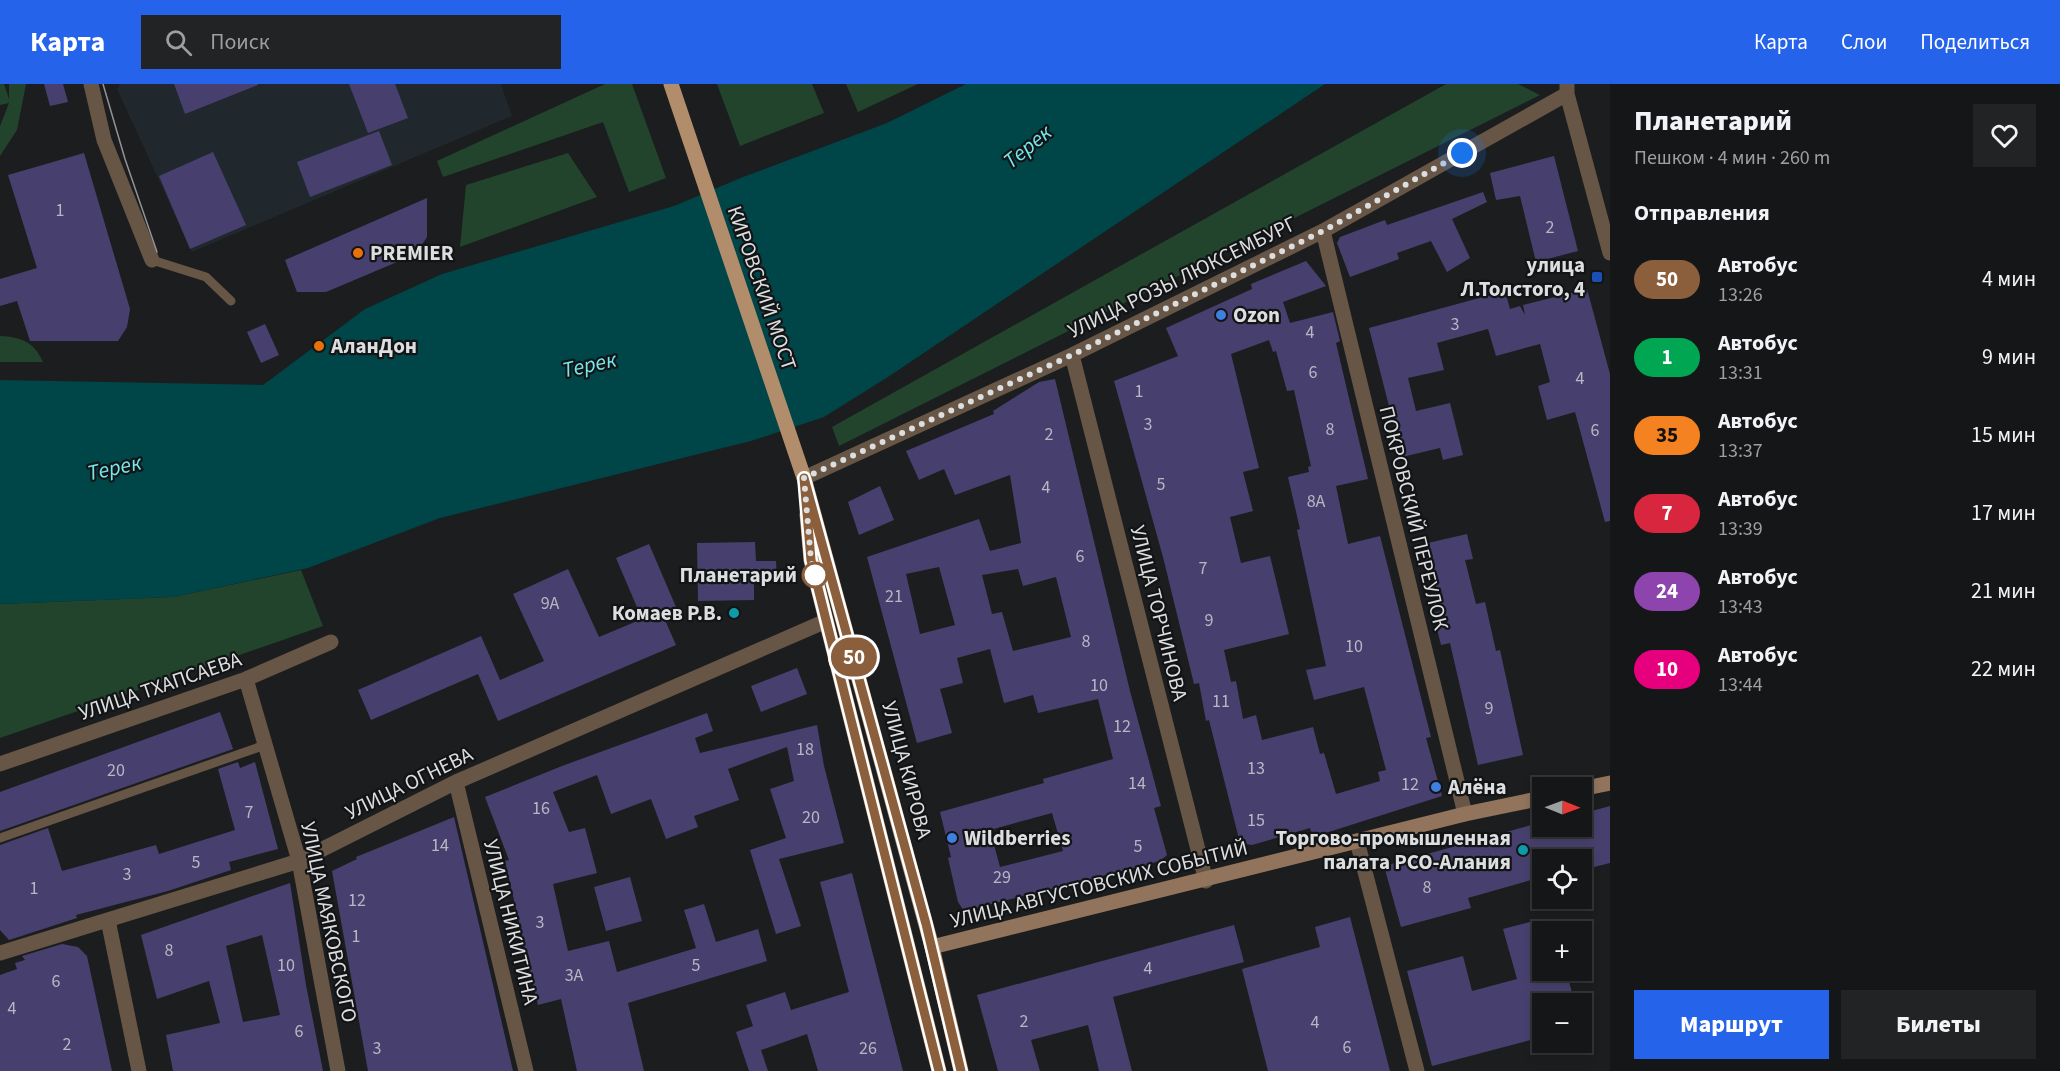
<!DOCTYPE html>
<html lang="ru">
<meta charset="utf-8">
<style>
body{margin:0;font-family:"Source Sans 3",sans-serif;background:#212324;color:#f1f3f6;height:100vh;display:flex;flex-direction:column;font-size:22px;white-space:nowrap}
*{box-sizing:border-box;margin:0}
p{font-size:20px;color:#9d9fa1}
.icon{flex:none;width:33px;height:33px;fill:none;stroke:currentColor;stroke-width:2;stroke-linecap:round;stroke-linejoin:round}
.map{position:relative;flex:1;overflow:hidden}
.drawer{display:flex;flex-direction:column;background:#141617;width:450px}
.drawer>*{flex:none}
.badge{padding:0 12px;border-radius:20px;font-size:21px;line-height:39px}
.needle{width:39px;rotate:91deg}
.buttons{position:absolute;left:1532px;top:693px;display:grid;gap:12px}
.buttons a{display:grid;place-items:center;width:60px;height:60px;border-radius:0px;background:#141617;box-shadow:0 3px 9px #0003,0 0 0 2px #333536;font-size:30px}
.you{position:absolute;width:30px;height:30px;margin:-15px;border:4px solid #fff;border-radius:50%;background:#1a73e8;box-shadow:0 0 0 9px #1a73e833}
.map>.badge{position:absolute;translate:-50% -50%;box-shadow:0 0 0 3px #fff}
h2{padding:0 24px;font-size:22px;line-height:54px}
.round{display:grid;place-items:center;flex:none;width:63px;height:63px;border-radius:0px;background:#212324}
.head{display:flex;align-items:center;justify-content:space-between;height:102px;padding:0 24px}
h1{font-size:28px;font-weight:800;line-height:45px}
.action{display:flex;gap:12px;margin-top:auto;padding:12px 24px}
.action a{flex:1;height:69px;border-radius:0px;background:#2563eb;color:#fff;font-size:24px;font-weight:800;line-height:69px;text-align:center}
.action a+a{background:#212324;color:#f1f3f6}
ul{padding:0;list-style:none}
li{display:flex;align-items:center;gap:18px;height:78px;padding:0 24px}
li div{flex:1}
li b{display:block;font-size:22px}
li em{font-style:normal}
li .badge{min-width:66px;font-weight:700;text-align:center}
header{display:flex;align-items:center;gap:36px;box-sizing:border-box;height:84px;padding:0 30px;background:#2563eb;color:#fff}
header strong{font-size:28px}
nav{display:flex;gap:33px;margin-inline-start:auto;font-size:21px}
.search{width:420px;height:54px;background:#212324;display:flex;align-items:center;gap:15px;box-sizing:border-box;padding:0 21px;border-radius:0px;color:#9d9fa1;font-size:22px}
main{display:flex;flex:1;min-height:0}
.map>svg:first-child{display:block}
.built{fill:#20272d}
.green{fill:#22442c}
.water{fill:#004548}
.building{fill:#47406e;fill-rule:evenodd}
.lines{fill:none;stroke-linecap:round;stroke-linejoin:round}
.lane{stroke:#675545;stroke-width:9}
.street{stroke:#675545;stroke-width:15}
.secondary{stroke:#91745b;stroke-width:15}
.primary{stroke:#b18d6c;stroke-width:15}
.tram{stroke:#929394;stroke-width:1.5}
.line-casing{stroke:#fff;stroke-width:14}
.line{stroke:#8b5e3c;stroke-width:9}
.walk{stroke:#dddedf;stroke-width:6;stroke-dasharray:0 10.8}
.food-dot{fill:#e8710a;stroke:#121416;stroke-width:2}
.transit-dot{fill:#1a4fb4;stroke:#121416;stroke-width:2}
.shop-dot{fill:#3f7fe0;stroke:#121416;stroke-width:2}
.stop-dot{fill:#fff;stroke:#8b5e3c;stroke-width:3}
.culture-dot{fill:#0f9aa8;stroke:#121416;stroke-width:2}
.labels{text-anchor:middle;stroke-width:4.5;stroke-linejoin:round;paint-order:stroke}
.number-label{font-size:18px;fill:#b8b6c3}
.poi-label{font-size:21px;font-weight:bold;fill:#dddedf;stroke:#121416;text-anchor:start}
.street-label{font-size:21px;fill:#dddedf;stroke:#121416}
.stop-label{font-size:21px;font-weight:bold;fill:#dddedf;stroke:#121416;text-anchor:end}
.water-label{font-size:22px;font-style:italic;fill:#74e8ed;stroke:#121416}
</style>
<header>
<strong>Карта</strong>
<div class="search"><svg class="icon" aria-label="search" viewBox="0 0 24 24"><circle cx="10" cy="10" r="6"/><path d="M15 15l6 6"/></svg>Поиск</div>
<nav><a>Карта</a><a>Слои</a><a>Поделиться</a></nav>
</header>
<main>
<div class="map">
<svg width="1610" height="987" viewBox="0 0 1610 987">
<rect width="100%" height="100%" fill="#1b1d1f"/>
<path class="built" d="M120,0H501L512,32L192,168L117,5Z"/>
<path class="green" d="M0,0H4L9,15V0H26L17,46L0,72V42L9,19L0,21Z
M605,0H632L666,94L629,108L603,38L443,93L437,77Z
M717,0H812L824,29L740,62Z
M846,0H918L858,28Z
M1446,0H1518L1540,11L839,362L832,343Z
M568,69L597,113L460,163L466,101Z
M0,252C22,253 34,258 43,278H0Z
M301,486L323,542L0,654V520L173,513Z"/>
<path class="water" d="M966,0H1325L888,293L824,333L751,357L440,434L308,484L173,513L0,520V296L263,301L365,225L442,190L674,122L743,93L887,39Z"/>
<path class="building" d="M44,0H63L68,18L50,22Z
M174,0H258V1L185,30Z
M349,0H395L408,34L368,49Z
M379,47L392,81L310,113L297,78Z
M213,68L246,141L190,165L159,92Z
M84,69L130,225L127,243L118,257H30L17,217L0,222V195L37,184L8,91Z
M1554,72L1578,167L1536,178L1520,112L1496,116L1490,89Z
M1483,108L1487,118L1452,135L1470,174L1447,188L1431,157L1397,169L1399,175L1350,193L1337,159L1340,153L1385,136L1387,141Z
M427,114V153L416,170L326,208H297L285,176Z
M1306,177L1326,202L1283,218L1290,239L1333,228L1340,257L1336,259L1368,395L1336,402L1348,460L1380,452L1431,653L1426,654L1442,712L1313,753L1310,744L1252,761L1240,759L1209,636L1206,637L1199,599L1194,600L1163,473L1114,297L1178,272L1166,244L1252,205L1251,200ZM1269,256L1273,268L1276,267L1287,307L1294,306L1311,382L1308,383L1309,388L1288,393L1300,445L1297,446L1326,582L1306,586L1314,616L1364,603L1386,686L1378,688L1380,697L1336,710L1324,669L1320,670L1313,643L1262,656L1256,631L1243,635L1236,597L1231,598L1224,566L1289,550L1270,472L1241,479L1230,433L1253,427L1243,388L1259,384L1231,270Z
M1587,205L1610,290V437L1605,438L1575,328L1547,336L1538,302L1550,298L1540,260L1496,272L1488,245L1437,259L1444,286L1408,294L1416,327L1450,319L1463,371L1443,376L1440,364L1402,373L1369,244L1505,207L1510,225L1520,222L1525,231L1523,221Z
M265,240L279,271L261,279L247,248Z
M1055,295L1130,607L1161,722L1154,724L1167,771L1160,777L1118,788L964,827L958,818L948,774L951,773L940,728L1044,699L1043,695L1113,675L1098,615L1038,629L1033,611L1004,619L990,565L957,574L963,599L940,605L952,649L917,659L867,473L979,435L990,467L1021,459L1010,391L955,411L944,385L919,396L906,367L994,330L993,327L1039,298ZM939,483L955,541L920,550L906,490ZM1018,485L1023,502L1056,493L1071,553L1013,567L1002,528L992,530L982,491ZM1052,729L1063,767L1000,783L990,746Z
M880,402L894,436L859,451L848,418Z
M1467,450L1473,475L1465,476L1476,520L1485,518L1496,567L1500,566L1523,671L1478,681L1450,559L1441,561L1433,529L1441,527L1431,481L1424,483L1419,461Z
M755,458L756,477H776L777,498H754V516L698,517L697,459Z
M649,460L679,530L665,536L676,561L498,637L478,590L371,636L358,606L481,552L500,596L544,577L513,510L568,485L599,553L642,535L616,474Z
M797,584L807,610L761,628L751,602Z
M220,628L233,665L0,747V708Z
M707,629L713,647L695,654L700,669L817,641L824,682L844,759L779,775L801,842L776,850L750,766L786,754L770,705L794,697L787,663L728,685L739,716L694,732L698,743L666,755L651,715L611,730L597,691L553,708L569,748L585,744L597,789L553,800L568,867L609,857L617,888L696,864L684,826L704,820L716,858L758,845L767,877L628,919L644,987H577L561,915L538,921L505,777L509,776L485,713L562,682Z
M238,678L240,684L255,678L278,765L229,778L231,786L168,807L76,831L77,834L9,856L0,846V761L48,744L62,787L156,761L159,770L235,746L218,685Z
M1610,722V779L1590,784L1588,776H1542V793L1468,814L1471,824L1401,843L1384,782L1542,738V742H1581V730Z
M454,733L513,987H368L332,787L357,775L356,773Z
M852,789L903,987H818L807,950L761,966L768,987H749L736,948L753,942L746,921L785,908L791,926L849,908L820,798Z
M630,793L642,837L606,847L594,803Z
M290,799L306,901L323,987H173L166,951L220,939L209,897L157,915L141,851ZM262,851L280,931L243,938L226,862Z
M1350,833L1390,987H1268L1242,885L1320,863L1315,843Z
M1542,835V886H1566L1575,920H1542V953L1432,982L1407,887L1463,872L1472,907L1517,895L1503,845Z
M1234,841L1244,878L1113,913L1132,987H1099L1088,941L1031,956L1040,987H998L977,911Z
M62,860L78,863L87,872L112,987H0V891L17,885L15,879L25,876L22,872Z"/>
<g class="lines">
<path class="lane" d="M152,176L206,193L231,217
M0,754L265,661"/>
<path class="street" d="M91,0L104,56L152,176
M1567,0V10L1610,169
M1323,147L1465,730
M1072,271L1206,797
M804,394L1072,271L1323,147L1567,10
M246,595L299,777L338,987
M0,680L246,595L331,558
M456,698L526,987
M1357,757L1417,987
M108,836L139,987
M0,869L299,777L456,698L826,537"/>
<path class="secondary" d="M1581,705L1610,699
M932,863L1465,730L1542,714"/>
<path class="primary" d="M671,0L804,394L932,863L961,987
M807,430L811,476L939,987"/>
<path class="tram" d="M103,0L125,75L157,168"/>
</g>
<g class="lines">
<defs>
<path id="line" d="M939,987L811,476L804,394L926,840L961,987"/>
</defs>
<use href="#line" class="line-casing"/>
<use href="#line" class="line"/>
<path class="walk" d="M815,491L816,496L811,476L804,394L1072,271L1323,147L1462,69"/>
</g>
<g class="food-dot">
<circle cx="358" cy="169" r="6"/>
<circle cx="319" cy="262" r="6"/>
</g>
<rect class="transit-dot" x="1591" y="187" width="12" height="12" rx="3"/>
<g class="shop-dot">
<circle cx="1221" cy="231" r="6"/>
<circle cx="1436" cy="703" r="6"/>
<circle cx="952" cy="754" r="6"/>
</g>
<circle class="stop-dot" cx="815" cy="491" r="12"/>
<g class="culture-dot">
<circle cx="734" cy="529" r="6"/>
<circle cx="1523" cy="766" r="6"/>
</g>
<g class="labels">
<g class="number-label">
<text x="60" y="132">1</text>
<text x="1550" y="149">2</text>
<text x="1455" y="246">3</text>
<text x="1310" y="254">4</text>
<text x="1313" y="294">6</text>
<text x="1580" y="300">4</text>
<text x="1139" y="313">1</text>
<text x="1148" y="346">3</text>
<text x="1330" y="351">8</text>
<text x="1595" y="352">6</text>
<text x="1049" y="356">2</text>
<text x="1161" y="406">5</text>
<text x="1046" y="409">4</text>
<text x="1316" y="423">8А</text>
<text x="1080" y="478">6</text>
<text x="1203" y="490">7</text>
<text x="894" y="518">21</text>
<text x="550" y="525">9А</text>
<text x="1209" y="542">9</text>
<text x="1086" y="563">8</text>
<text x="1354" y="568">10</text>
<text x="1099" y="607">10</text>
<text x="1221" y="623">11</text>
<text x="1489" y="630">9</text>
<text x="1122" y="648">12</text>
<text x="805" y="671">18</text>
<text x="1256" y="690">13</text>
<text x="116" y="692">20</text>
<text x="1137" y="705">14</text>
<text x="1410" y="706">12</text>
<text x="541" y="730">16</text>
<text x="249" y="734">7</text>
<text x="811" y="739">20</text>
<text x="1256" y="742">15</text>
<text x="440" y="767">14</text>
<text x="1138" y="768">5</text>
<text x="196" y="784">5</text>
<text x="127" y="796">3</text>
<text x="1002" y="799">29</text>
<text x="1427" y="809">8</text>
<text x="34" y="810">1</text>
<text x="357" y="822">12</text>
<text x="540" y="844">3</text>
<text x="356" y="858">1</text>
<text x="169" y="872">8</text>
<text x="286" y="887">10</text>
<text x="696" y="887">5</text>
<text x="1148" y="890">4</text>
<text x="574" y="897">3А</text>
<text x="56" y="903">6</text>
<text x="12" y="930">4</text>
<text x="1024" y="943">2</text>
<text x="1315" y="944">4</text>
<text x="299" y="953">6</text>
<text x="67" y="966">2</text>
<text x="1347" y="969">6</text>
<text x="377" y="970">3</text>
<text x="868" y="970">26</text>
</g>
<g class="poi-label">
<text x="370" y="176">PREMIER</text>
<text x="1585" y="188" text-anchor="end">улица<tspan x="1585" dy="24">Л.Толстого, 4</tspan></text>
<text x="1233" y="238">Ozon</text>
<text x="331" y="269">АланДон</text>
<text x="722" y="536" text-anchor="end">Комаев Р.В.</text>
<text x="1448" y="710">Алёна</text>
<text x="964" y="761">Wildberries</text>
<text x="1511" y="761" text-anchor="end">Торгово-промышленная<tspan x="1511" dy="24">палата РСО-Алания</tspan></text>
</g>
<g class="street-label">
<text transform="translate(1182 193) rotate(-26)" y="7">УЛИЦА РОЗЫ ЛЮКСЕМБУРГ</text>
<text transform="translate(762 204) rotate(71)" y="7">КИРОВСКИЙ МОСТ</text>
<text transform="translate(1414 434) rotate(76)" y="7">ПОКРОВСКИЙ ПЕРЕУЛОК</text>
<text transform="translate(1159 529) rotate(76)" y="7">УЛИЦА ТОРЧИНОВА</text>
<text transform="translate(160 602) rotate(-19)" y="7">УЛИЦА ТХАПСАЕВА</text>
<text transform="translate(907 686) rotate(75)" y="7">УЛИЦА КИРОВА</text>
<text transform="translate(409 699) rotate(-26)" y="7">УЛИЦА ОГНЕВА</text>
<text transform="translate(1099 800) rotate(-14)" y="7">УЛИЦА АВГУСТОВСКИХ СОБЫТИЙ</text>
<text transform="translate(329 838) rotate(78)" y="7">УЛИЦА МАЯКОВСКОГО</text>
<text transform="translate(511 838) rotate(76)" y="7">УЛИЦА НИКИТИНА</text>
</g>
<g class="stop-label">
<text x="797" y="498">Планетарий</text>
</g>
<g class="water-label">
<text transform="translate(1027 62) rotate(-39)" y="8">Терек</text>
<text transform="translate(589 280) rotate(-12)" y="8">Терек</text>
<text transform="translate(114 383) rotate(-12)" y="8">Терек</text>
</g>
</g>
</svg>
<div class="buttons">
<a><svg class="needle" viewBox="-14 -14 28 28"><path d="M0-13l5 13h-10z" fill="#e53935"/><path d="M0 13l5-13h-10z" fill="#9d9fa1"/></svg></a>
<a><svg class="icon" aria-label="locate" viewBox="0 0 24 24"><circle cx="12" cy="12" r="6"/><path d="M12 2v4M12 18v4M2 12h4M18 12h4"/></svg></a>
<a>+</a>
<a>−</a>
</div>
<div class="you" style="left:1462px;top:69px"></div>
<b class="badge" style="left:854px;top:573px;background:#8b5e3c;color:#fff">50</b>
</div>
<section class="drawer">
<div class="head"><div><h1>Планетарий</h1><p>Пешком · 4 мин · 260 m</p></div><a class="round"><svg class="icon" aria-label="heart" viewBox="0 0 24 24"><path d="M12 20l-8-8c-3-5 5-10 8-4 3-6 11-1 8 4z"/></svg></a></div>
<h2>Отправления</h2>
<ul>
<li><span class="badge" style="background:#8b5e3c;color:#fff">50</span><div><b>Автобус</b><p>13:26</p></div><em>4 мин</em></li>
<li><span class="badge" style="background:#00a651;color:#fff">1</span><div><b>Автобус</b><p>13:31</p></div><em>9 мин</em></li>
<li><span class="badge" style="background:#f58220;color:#111">35</span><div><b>Автобус</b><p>13:37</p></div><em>15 мин</em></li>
<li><span class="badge" style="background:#d7263d;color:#fff">7</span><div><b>Автобус</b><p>13:39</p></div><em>17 мин</em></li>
<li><span class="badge" style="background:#8e44ad;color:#fff">24</span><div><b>Автобус</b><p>13:43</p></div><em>21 мин</em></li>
<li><span class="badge" style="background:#e6007e;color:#fff">10</span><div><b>Автобус</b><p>13:44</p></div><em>22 мин</em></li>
</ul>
<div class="action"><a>Маршрут</a><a>Билеты</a></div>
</section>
</main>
